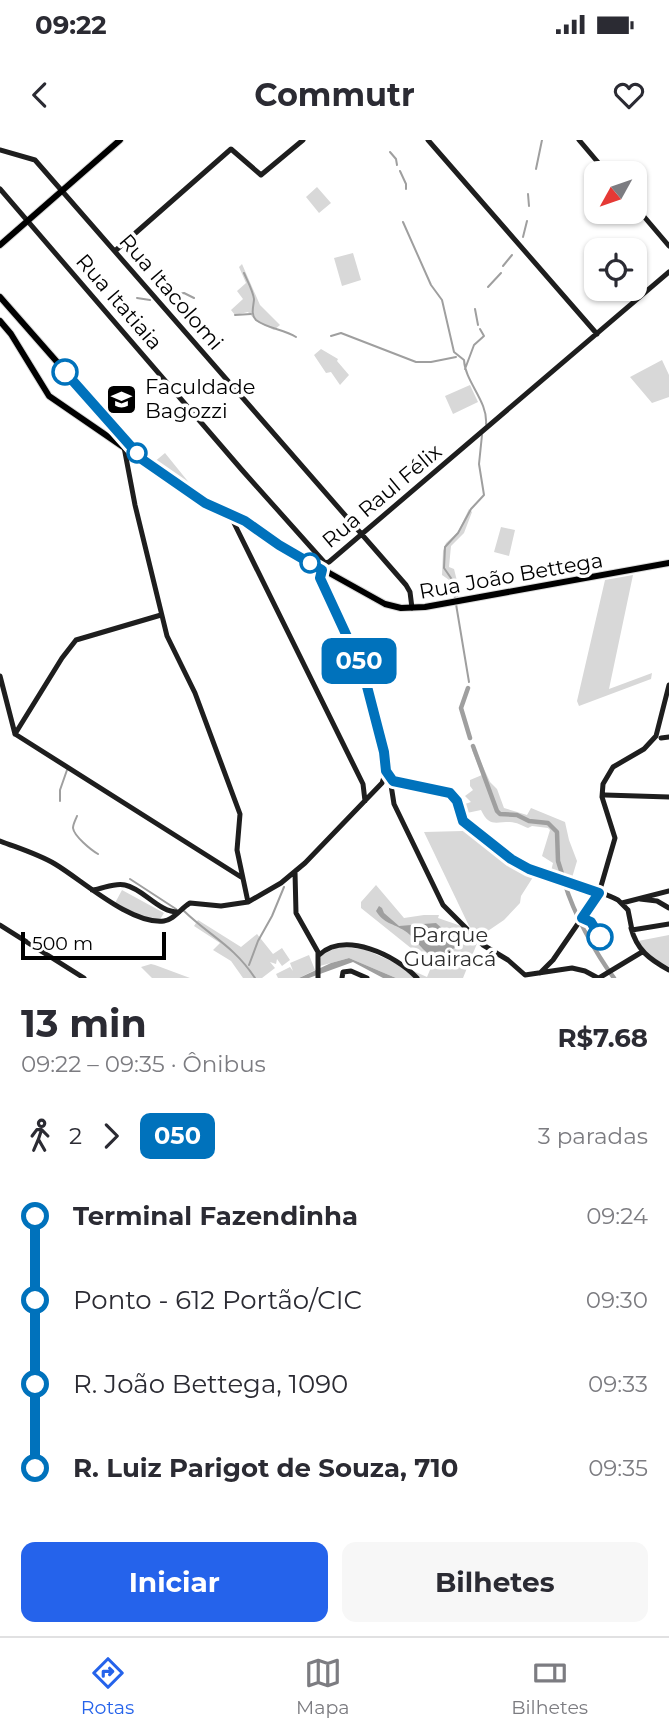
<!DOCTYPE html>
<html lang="pt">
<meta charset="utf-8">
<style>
body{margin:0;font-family:Montserrat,sans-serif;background:#f7f7f7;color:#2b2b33;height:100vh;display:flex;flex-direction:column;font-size:26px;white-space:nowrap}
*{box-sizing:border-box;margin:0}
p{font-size:23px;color:#7c7c81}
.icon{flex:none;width:38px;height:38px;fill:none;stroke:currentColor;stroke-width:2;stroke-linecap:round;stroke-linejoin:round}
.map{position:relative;height:838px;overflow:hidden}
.drawer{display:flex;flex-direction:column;background:#fff;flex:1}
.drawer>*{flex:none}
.badge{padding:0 14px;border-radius:10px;font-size:24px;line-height:46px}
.needle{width:46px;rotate:230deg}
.buttons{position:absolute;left:584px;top:21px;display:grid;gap:14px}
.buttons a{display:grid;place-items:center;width:63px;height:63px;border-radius:14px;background:#fff;box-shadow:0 2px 5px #0004;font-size:35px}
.scale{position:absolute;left:21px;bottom:18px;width:145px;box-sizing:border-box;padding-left:7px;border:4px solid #000;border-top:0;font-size:19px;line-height:24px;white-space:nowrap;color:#000;-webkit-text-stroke:5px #fff;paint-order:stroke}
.map>.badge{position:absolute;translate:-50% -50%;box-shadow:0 0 0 4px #fff}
.legs{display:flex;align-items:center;gap:10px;height:77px;padding:0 21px;font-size:23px}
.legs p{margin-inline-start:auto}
.headline{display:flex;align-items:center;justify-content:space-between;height:119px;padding:0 21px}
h1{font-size:38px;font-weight:700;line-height:52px}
.action{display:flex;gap:14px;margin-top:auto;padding:14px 21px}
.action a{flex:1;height:80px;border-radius:14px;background:#2563eb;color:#fff;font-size:28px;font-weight:700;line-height:80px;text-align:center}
.action a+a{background:#f7f7f7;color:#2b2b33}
ul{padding:0 21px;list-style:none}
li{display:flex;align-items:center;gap:24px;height:84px;font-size:26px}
li i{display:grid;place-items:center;width:10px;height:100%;margin:0 9px;background:currentColor}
li i::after{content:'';width:18px;height:18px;margin:-9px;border:5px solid;border-radius:50%;background:#fff}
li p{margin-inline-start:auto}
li:first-child i{background:linear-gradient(#0000 50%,currentColor 0)}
li:last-child i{background:linear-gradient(currentColor 50%,#0000 0)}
.status{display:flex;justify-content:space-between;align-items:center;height:49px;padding:0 35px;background:#fff;direction:ltr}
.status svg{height:19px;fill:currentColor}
header{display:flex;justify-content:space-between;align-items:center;height:91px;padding:0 21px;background:#fff;font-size:32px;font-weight:700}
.menu{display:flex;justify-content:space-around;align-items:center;height:98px;border-top:2px solid #e1e1e2;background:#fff;font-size:19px;color:#7c7c81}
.menu a{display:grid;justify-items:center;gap:4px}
.menu .current{color:#2563eb}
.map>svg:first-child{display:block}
.green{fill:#d8d8d8}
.water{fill:#9f9f9f}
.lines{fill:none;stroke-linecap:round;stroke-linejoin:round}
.stream{stroke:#9f9f9f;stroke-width:2}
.river{stroke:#9f9f9f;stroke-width:4.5}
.primary-casing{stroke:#dbdbdb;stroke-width:8}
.secondary{stroke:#1e1e1e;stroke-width:5}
.primary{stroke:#000;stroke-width:6}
.line-1-casing{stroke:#fff;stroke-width:16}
.line-1{stroke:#0072bc;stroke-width:10}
.stop-1-dot{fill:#fff;stroke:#0072bc;stroke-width:3.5}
.labels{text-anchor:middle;stroke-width:7;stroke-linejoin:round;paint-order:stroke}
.street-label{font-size:21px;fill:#000;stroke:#fff}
.poi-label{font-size:21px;fill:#000;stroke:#fff;text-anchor:start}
.park-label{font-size:21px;fill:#2f2f2f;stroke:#fff}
</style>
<div class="status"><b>09:22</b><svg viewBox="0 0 49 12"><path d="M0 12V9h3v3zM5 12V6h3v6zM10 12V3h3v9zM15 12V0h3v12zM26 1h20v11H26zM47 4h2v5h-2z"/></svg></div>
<header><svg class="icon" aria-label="back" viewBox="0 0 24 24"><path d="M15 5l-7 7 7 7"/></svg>Commutr<svg class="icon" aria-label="heart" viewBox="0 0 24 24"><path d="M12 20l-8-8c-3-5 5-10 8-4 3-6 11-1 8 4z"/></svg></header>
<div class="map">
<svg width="669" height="838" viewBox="0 0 669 838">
<rect width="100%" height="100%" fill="#fff"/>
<path class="green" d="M317,47L331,63L319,73L306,57Z
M353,113L361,140L342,146L334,118Z
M242,124L260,165L280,185L274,190L256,181L248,172L235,175L231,170L243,159L237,151L246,143L239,127Z
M321,209L338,219L337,221L349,235L340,245L331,232L326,233L314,215Z
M662,220L669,235V257L652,263L630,237Z
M470,245L478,262L453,274L445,256Z
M165,313L199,355L153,323Z
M469,369L472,372L464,393L451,406L449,427L454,429L459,449L458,459H454L452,442L442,435L443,411L446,403L458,392Z
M501,387L515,390L509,416L494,412Z
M633,435L609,549L652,533L651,539L579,566L577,561L605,440Z
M475,609L490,642L497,649L504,668L527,675L531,668L565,682L569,700L577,721L571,741L550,735L553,723L542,716L550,690L548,688L532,686L528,688C523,686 516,682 510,682C495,682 489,687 481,670L462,674V665L471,662L465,656L473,650L470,646V640L482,635L472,610Z
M469,689L498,713L506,721L535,734L521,756L520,763L504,780L479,797L469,786L424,692L463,691Z
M376,745L404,778L424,775H439L438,778L464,787L478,801L463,838H396L349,818L320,826L321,815L338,807L364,809L427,837L432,825L361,768V762Z
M122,750L164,773L159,781L132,773L115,763Z
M198,780L241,807L257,794L273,814L282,808L290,820L282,826L277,819L276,824L270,822L275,828L262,838H243L231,821L213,810L220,803L194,786Z
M669,795V827L648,815L638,801Z
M309,815L315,830L299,838H278L276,834L290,827L293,831L290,823Z
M151,824L155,825L190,838H152L141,827Z"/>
<path class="water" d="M379,766L382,768L384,773L399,786L436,783L453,798L457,807L436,817C422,813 417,799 405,791C393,783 384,784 376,771Z
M349,818L396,838H383L353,822L309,838H299L331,823Z"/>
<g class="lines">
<path class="stream" d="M390,12L396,19L397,25
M536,29L542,0
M400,31L406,44V49
M528,54L529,66
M403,82L431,145L442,160L454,212L464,220C465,242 488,261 486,284
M523,97L527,81
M503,126L512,115
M244,133C247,140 253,151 254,159C254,165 250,174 256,180C268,189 284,189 296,197
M488,147L501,133
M178,154L184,153L194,158
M137,158L150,160
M475,169L478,185
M235,175L251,174
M331,196L341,193L416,222H431L456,217
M465,229L474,205L484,196L480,189
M455,458L453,441L444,428L445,407L458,393L471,369L484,355L479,324L482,295
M456,464L469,542
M60,661V650L67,630
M77,676C76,679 73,684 73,688C74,696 91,710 98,714
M130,739L176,769
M184,771C211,797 233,805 255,838
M249,825L258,801L272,776L284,747"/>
<path class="river" d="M468,548L461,568L470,598
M473,606L497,671L500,674L517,675L529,681L548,683L557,692L558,721L563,737
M565,744C573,772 596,814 614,838"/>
<defs>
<path id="primary" d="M0,105L120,0
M0,157L137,313
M0,181L11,194L49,256L209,366L245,381L279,405L385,464L401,468L425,467L669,423"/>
</defs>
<use href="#primary" class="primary-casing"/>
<path class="secondary" d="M428,0L597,194
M579,0L607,33
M0,10L35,20L406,445L410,452L412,468
M0,49L242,330L325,423
M635,66L669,106
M115,111L231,9L261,35L303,0
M124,307L135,365L167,496L195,553L240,674L237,710L248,762
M234,383L363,644L365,661
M325,423L329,422L669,132
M0,536L15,594
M15,594L241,737
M15,594L62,518L76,500L161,475
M661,598L669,597
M392,644L450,653L457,661L462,679L486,700
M391,645L394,664L443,765L483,805L508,820L525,835L572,828L585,831L598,838
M605,655L669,657
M484,698C520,736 573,738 618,760L628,770L632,790
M0,701C18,708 38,714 55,724C82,740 131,785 164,781C174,780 181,768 190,763L221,766L248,762L281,743L305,723L382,643L386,631L385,615L363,531L320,438L325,423
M295,732L296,773L318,812V838
M92,750C103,749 115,742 125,745C144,749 159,773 179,772
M640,759L657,761L669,768
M622,763L669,751
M0,785L84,838
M631,788C637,810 649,819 669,830
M632,790L669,784
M319,815C345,791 396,815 417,838
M540,833L553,820L599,753L615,698L602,657L603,644L613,627L644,609L656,596L669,545
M342,838L343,832L351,831L367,838
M599,838L642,812"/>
<use href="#primary" class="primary"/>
</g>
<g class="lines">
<defs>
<path id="line-1" d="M65,232L143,320L205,363L245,381L279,405L322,430L320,438L363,531L384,612L386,631L393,641L450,653L457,661L463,681L511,719L529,729L599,753L582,778L591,782L600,797"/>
</defs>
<use href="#line-1" class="line-1-casing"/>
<use href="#line-1" class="line-1"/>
</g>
<defs>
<symbol id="university-square" viewBox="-11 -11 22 22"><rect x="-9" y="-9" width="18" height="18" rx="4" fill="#000" stroke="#fff"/><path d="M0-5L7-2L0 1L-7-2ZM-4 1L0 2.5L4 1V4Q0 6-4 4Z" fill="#fff"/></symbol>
</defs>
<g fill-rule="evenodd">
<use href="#university-square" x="104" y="242" width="35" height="35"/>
</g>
<g class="stop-1-dot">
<circle cx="65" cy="232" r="12"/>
<circle cx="137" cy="313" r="9"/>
<circle cx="310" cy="423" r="9"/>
<circle cx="600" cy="797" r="12"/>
</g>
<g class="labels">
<g class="street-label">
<text transform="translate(171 152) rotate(49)" y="7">Rua Itacolomi</text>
<text transform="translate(119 162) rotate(49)" y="7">Rua Itatiaia</text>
<text transform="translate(382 356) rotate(-40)" y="7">Rua Raul Félix</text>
<text transform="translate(511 436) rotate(-10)" y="7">Rua João Bettega</text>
</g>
<g class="poi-label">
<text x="145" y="254">Faculdade<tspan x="145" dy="24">Bagozzi</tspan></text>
</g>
<g class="park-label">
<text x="450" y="802">Parque<tspan x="450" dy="24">Guairacá</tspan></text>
</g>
</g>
</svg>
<div class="buttons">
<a><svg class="needle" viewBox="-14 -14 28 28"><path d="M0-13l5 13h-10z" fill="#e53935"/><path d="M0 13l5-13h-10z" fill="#7c7c81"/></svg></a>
<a><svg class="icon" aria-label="locate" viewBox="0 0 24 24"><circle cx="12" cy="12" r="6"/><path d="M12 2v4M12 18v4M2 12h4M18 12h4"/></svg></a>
</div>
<div class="scale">500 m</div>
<b class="badge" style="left:359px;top:521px;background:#0072bc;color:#fff">050</b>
</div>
<section class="drawer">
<div class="headline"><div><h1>13 min</h1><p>09:22 – 09:35 · Ônibus</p></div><b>R$7.68</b></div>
<div class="legs"><svg class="icon" aria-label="walk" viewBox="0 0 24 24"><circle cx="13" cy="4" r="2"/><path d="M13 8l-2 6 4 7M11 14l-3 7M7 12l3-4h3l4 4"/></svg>2<svg class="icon" aria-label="forward" viewBox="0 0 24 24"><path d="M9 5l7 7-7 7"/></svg><b class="badge" style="background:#0072bc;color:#fff">050</b><p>3 paradas</p></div>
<ul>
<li><i style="color:#0072bc"></i><b>Terminal Fazendinha</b><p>09:24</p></li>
<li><i style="color:#0072bc"></i><span>Ponto - 612 Portão/CIC</span><p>09:30</p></li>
<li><i style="color:#0072bc"></i><span>R. João Bettega, 1090</span><p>09:33</p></li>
<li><i style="color:#0072bc"></i><b>R. Luiz Parigot de Souza, 710</b><p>09:35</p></li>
</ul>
<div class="action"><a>Iniciar</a><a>Bilhetes</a></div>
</section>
<nav class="menu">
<a class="current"><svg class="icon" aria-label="directions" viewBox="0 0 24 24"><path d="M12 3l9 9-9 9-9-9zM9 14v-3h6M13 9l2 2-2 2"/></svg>Rotas</a>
<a><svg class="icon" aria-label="map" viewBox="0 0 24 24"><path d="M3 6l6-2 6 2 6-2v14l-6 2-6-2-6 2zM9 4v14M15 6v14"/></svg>Mapa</a>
<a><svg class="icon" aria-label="tickets" viewBox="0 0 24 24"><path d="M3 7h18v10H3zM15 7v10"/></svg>Bilhetes</a>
</nav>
